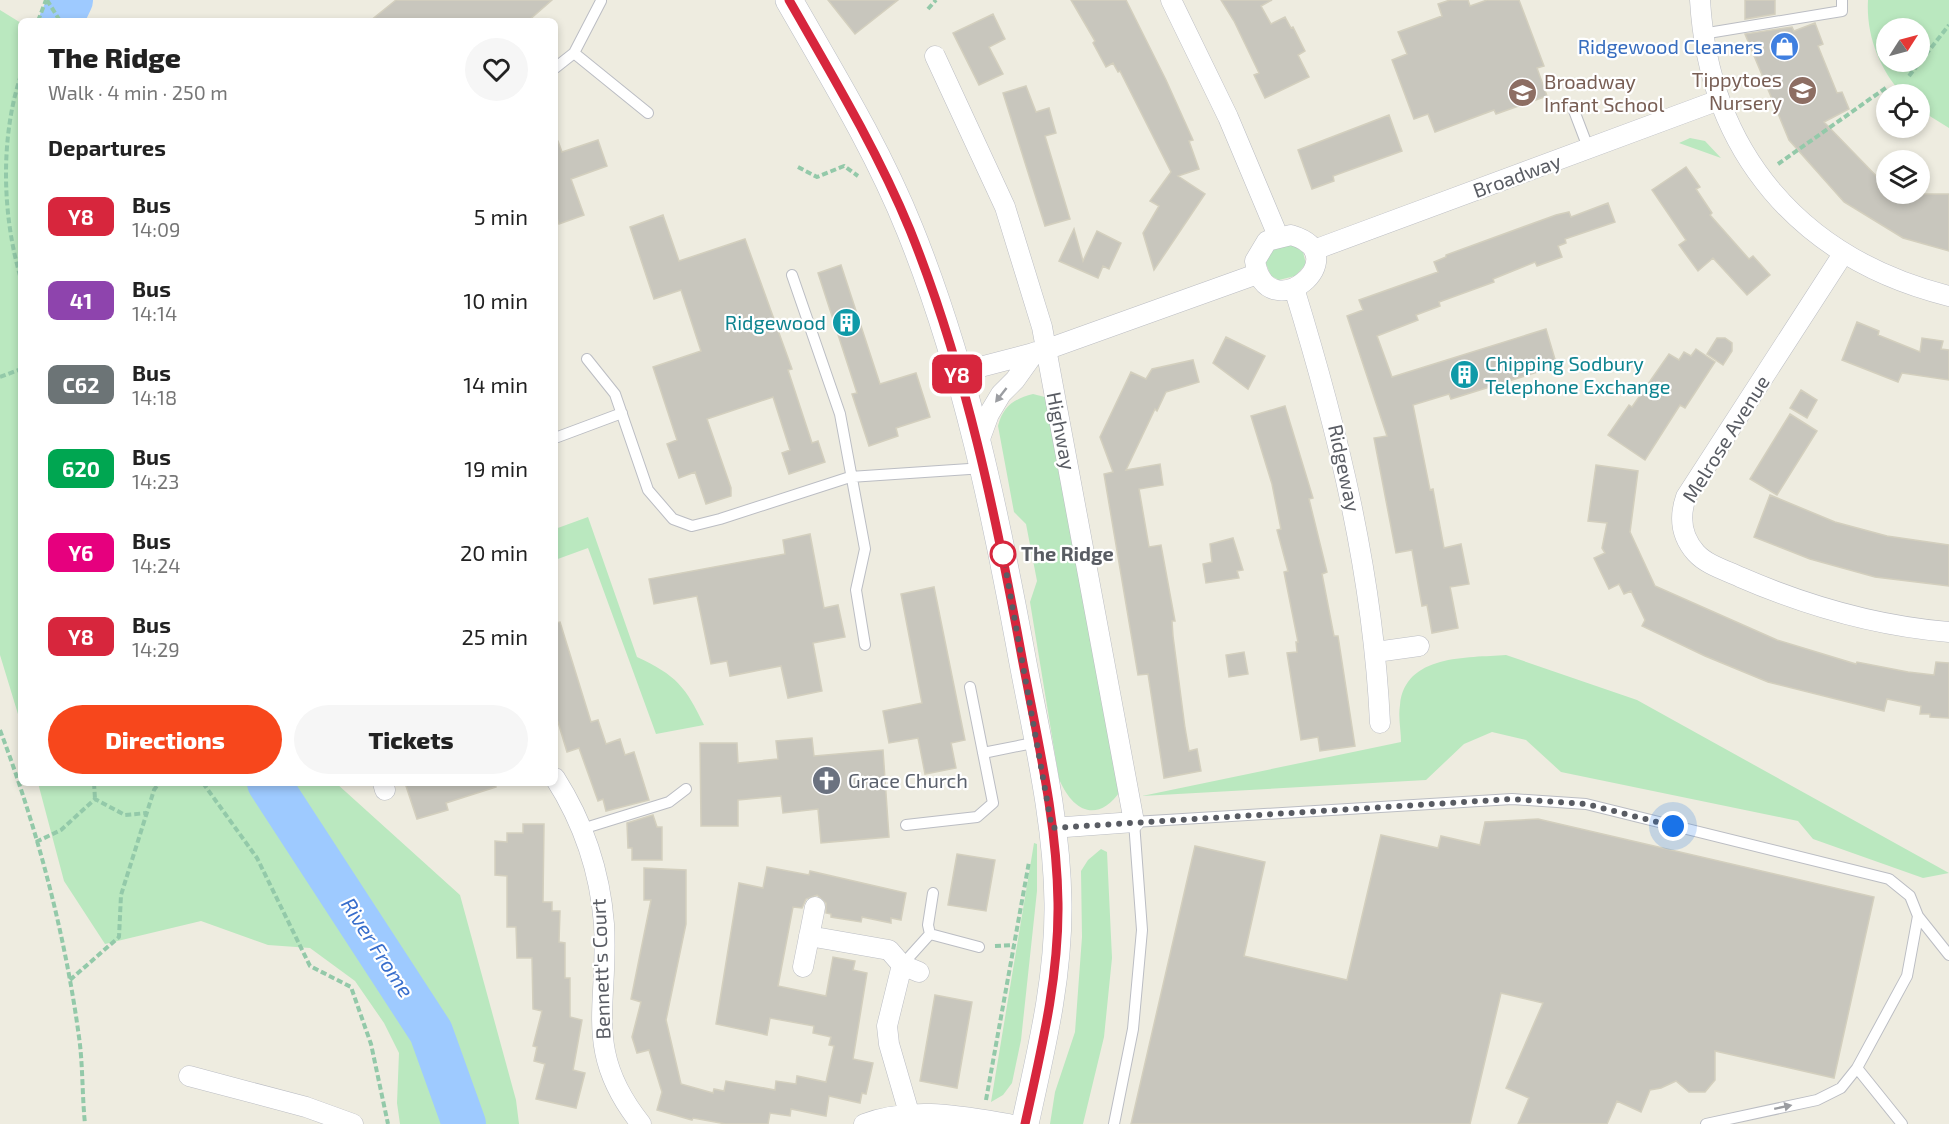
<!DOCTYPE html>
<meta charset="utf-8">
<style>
body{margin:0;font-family:"Exo 2",sans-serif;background:#f6f6f6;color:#222;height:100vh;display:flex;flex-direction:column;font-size:22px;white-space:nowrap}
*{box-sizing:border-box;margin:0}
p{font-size:20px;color:#767676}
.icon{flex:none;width:33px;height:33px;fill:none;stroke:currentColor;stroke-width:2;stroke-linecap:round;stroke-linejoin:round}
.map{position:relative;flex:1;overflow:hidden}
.sheet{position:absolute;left:18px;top:18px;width:540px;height:768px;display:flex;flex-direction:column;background:#fff;border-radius:9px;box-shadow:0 3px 9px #0003}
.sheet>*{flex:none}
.badge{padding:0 12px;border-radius:9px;font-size:21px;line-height:39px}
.needle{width:39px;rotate:54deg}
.buttons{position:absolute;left:1876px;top:18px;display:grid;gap:12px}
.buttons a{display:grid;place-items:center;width:54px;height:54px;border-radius:50%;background:#fff;box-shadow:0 3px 9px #0003;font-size:30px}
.you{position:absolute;width:30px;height:30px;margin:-15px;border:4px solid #fff;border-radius:50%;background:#1a73e8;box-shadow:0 0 0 9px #1a73e833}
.map>.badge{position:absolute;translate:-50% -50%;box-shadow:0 0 0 3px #fff}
h2{padding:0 30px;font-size:22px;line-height:54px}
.round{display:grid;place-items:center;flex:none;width:63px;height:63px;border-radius:32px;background:#f6f6f6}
.head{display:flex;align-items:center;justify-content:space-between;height:102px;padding:0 30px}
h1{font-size:28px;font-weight:800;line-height:45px}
.button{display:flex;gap:12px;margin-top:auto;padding:12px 30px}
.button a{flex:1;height:69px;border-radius:36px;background:#f7471c;color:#fff;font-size:24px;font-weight:800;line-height:69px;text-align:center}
.button a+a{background:#f6f6f6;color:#222}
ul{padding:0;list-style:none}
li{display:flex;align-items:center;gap:18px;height:84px;padding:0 30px}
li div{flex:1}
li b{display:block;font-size:22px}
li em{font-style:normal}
li .badge{min-width:66px;font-weight:700;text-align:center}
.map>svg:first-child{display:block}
.green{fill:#bae8bf;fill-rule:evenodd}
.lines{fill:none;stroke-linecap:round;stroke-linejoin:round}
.river{stroke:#9ecaff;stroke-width:44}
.building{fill:#c8c6bd;stroke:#d3cfbe;stroke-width:1.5}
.service-casing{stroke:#bbbdc3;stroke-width:12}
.minor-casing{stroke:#bbbdc3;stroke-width:21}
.secondary-casing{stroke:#bbbec5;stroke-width:28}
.path{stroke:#93c9a9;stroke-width:4;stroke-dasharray:6 3;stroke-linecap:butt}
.service{stroke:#fff;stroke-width:10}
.minor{stroke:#fff;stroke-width:20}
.secondary{stroke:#fff;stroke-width:27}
.oneway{fill:#9b9da1}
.line-casing{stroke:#fff;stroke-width:14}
.line{stroke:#d7263d;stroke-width:9}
.walk{stroke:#595c63;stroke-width:6;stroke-dasharray:0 10.8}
.stop-dot{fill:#fff;stroke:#d7263d;stroke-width:3}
.labels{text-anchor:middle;stroke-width:4.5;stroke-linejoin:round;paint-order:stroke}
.shop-label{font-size:20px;fill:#366cbe;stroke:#fff;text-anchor:end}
.education-label{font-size:20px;fill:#785e54;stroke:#fff;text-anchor:end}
.street-label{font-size:20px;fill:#595c63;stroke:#fff}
.culture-label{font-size:20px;fill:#0d838f;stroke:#fff;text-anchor:end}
.stop-label{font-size:20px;font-weight:bold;fill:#595c63;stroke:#fff;text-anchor:start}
.worship-label{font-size:20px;fill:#5b616d;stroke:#fff;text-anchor:start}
.water-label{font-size:21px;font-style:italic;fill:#386ecc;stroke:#fff}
</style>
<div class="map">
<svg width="1949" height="1124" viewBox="0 0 1949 1124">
<rect width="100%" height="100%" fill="#eeece0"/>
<path class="green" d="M1868,0H1949V128L1920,110V94H1902C1879,68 1866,35 1868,0ZM1887,28H1920V62H1887Z
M0,10L21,23V724L0,655Z
M1690,138L1705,141L1721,158L1679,143Z
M1291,244L1303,252L1306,264L1295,276L1279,280L1271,276L1265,261L1274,249Z
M1033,394L1045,397L1052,412L1121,790C1098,824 1073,812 1059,779L1030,602L1037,581L1026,524L1014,512L998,426C1003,406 1014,399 1033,394Z
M588,517L637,657C676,675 686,687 704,725L656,734L588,548L555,560V529Z
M1506,655L1637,700L1949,873L1923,878L1813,839L1798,821L1561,772L1526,740L1492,732L1464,744L1426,780L1142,796L1401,742C1401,730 1398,717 1400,705C1405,654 1467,658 1506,655Z
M38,783H336L460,895L516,1100L519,1124H400L397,1103L399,1053L384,1023L355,981L310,948L268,945L201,921L105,944L64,881Z
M1034,843L1037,844V891L1021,1040L1012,1083L1003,1095L991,1102Z
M1101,849L1107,852L1112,958L1104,1037L1083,1124H1050L1055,1092L1075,1032L1082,937L1081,871L1088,860Z"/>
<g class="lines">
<path class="river" d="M61,21L71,0
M269,783L431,1032L464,1124"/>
</g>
<path class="building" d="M396,0H552L528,21H370Z
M828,0H898L855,34Z
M1071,0H1126L1166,80L1193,140L1189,141L1199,169L1178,176L1205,194L1154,270L1143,233L1159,206L1150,201L1171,172L1120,71L1118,72L1113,63L1106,67L1093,43L1095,41Z
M1221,0H1272L1261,6L1271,24L1285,17L1291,28L1293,27L1305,51L1298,55L1309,77L1265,98L1254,75L1259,73L1234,21Z
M1450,0H1468L1470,6L1487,0H1519L1544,66L1537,68L1547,96L1496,114L1494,110L1435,132L1428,114L1414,119L1392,60L1407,54L1398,32L1442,16L1438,4Z
M1745,0H1775V14L1745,19Z
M993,14L1005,39L989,47L1003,74L979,85L953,33Z
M1815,23L1823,44L1818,46L1837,93L1842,92L1849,109L1824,122L1887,187V194H1949V251L1903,238L1844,202L1789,140L1745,34L1792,27L1794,31Z
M1026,86L1036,112L1049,108L1056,133L1045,136L1070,219L1045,226L1003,93Z
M1389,115L1402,151L1333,176L1334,181L1312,189L1298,150Z
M598,140L607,166L571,179L584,215L559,224L555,211V141H558L562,152Z
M1686,167L1700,187L1696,189L1712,213L1710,215L1749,259L1753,256L1770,275L1747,295L1713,258L1698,271L1679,245L1686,240L1652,190Z
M1608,203L1615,222L1565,239L1566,243L1558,246L1562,257L1537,266L1535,262L1493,279L1494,282L1439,302L1440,306L1416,315L1418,320L1377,336L1392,377L1546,329L1557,366L1451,399L1449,394L1413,405L1430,490L1433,489L1444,548L1461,544L1469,584L1450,587L1458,628L1432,633L1427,605L1422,606L1412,550L1396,553L1374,438L1387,436L1347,316L1363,310L1359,300L1438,272L1434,262L1446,257V255L1556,215L1569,212L1571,217Z
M663,215L679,261L745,239L792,369L788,370L812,443L818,441L825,462L789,474L782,453L790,450L773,397L707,419L731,488V496L706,504L695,472L679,478L667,444L677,440L653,367L701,351L681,290L654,299L630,227Z
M1074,229L1083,261L1097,231L1121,243L1109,269L1103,266L1098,278L1059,261Z
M841,265L880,384L916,373L930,417L896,428L898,436L869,446L852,394L857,393L818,273Z
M1857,322L1879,331L1878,335L1920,352L1922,338L1943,341L1941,349L1949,350V380L1902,373L1898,382L1842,360Z
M1226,337L1265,356L1248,389L1213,363Z
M1717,338H1725L1732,343V351L1723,365L1707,354Z
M1696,349L1715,362L1685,408L1680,405L1645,460L1608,435L1629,405L1632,407L1669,354L1679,360L1684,352L1691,356Z
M1193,360L1199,382L1166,392L1157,411L1155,409L1126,470L1160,464L1163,485L1139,489L1149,547L1161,545L1175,621H1172L1173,636L1185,728L1189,751L1197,749L1201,771L1164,778L1148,674L1138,675L1104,474L1113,472L1100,437L1131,372L1146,379L1152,369Z
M1801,390L1817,400L1807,418L1790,408Z
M1285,406L1313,498L1309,499L1327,572L1322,574L1334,636H1338L1355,746L1320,751L1318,737L1301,740L1287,653L1297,652L1296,642H1298L1284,572L1288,571L1277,530L1281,529L1272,484L1251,416Z
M1790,414L1817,431L1777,495L1750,479Z
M1596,465L1638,471L1630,532L1655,586L1777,640L1856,664L1857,662L1908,672L1934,675L1936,662L1949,663V718L1930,717V714H1920L1921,706L1887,699L1884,711L1768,682L1705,656L1642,626L1645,620L1631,591L1624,594L1619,584L1609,589L1594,558L1605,553L1602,548L1607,523L1588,521Z
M1770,495L1835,522L1887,536L1949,545V586L1875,577L1810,559L1754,537Z
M810,534L824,608L838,605L845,637L813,643L822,691L788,698L781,666L730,676L727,661L711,664L697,596L654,604L649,579L785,554L783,540Z
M1233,538L1243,570L1237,571L1239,578L1206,583L1203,564L1212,562L1210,544Z
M934,587L965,740L951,743L956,768L925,774L918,738L889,743L883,711L922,703L901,594Z
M560,622L591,722L598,720L606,744L620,739L625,755L634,752L649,800L606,811L603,799L598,801L579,748L567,752L558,722L555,723V623Z
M1244,652L1248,674L1229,677L1226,655Z
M812,738L814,756L883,750L889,837L821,843L818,809L783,813L781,796L738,800V826H701L700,743H737L738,763L778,759L776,741Z
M405,783H495L496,787L446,803L448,810L417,819Z
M653,815L657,827H662V860H632V848H628L627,823Z
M1538,819L1874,897L1834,1078L1715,1051V1080L1705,1092H1689L1676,1081L1661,1088L1650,1090L1641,1112L1617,1101L1607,1124H1518L1529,1098L1506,1088L1543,1003L1501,993L1470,1124H1131L1195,846L1265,862L1244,956L1347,980L1381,835L1438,848L1441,836L1480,845L1485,822Z
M523,824H544L543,902H552V911H560L559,942L565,943V978H570V1017L582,1020L573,1070L585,1073L576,1108L536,1099L545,1064L534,1061L537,1047L533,1046L542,1011L533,1009L532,958H517L516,927H507V876L495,875V841L507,842V833H523Z
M957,854L995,860L986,911L948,905Z
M767,867L809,875L810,871L906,893L901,920L891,918V923L862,917L861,922L831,917V914L826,913V903L817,895L806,899L802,908L793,907L778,986L826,996L833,957L855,961L853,970L867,973L853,1059L873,1063L866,1094L862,1093L860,1103L829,1096L826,1116L791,1109L790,1116L770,1113L768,1124H726L693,1118L692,1120L657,1110L662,1092L649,1050L637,1053L632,1037L641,1002L631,999L651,900H644V868L686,870V924L666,1020L681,1084L713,1093L714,1089L724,1091L726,1081L775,1090L776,1081L796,1084L797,1076L826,1082L834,1046L829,1045L831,1037L813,1033L814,1026L770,1018L767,1035L716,1024L739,883L763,888Z
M935,995L972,1002L957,1088L920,1081Z"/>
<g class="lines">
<defs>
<path id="service" d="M1702,34L1842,11V0
M574,53L648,113
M555,68L574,53L601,1
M1573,108L1589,150
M792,275L840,414L865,549L856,590L865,645
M587,359L615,394L648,490L673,519L692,526L720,519L850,477L984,468
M555,438L622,413
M983,753L1038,742
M906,825L977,817L993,803L970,687
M582,829L669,802L686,789
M933,893L928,925L930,934L979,947
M902,965L930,934
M1857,1068L1902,1124
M1114,1124L1133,1029L1142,930L1134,822L1512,799L1586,804L1889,879L1910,896L1918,916L1949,955
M1706,1124L1817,1100L1841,1088L1857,1068L1907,976L1918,916"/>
<path id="minor" d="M1171,0L1228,117L1278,236
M1700,0C1709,153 1801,259 1949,296
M935,56L1005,207L1042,327L1134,822L1052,828
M1291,235C1360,255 1267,332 1255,261L1267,241Z
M1314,250L1719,100
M1843,254L1686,497C1679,517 1681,536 1696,553C1707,565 1725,570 1740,577C1807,606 1876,626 1949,632
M1294,288C1338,431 1373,573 1380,723
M957,373L1045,350L1257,274
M978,444L989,414L1001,394L1015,380L1035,352
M1376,652L1419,646
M555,778C583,822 600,872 604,924C609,1006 582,1050 641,1124
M383,783L385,790
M809,936L889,950L902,965L919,972
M902,965L887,1026L889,1044L909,1113
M803,967L815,907
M189,1076L306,1107L353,1124
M864,1124C912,1106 960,1116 1009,1124"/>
<path id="secondary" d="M789,0C832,75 878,150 910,230C966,369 996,516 1023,663C1038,742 1057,822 1058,903C1059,978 1041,1051 1025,1124"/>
</defs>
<use href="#service" class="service-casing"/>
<use href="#minor" class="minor-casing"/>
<use href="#secondary" class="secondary-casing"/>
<path class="path" d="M47,0L60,21
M928,9L936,0
M38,21L46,0
M21,75C0,137 2,216 21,279
M1909,76L1949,25
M1778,164L1887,87
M798,167L817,177L844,166L858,176
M0,377L21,369
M0,730C37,828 65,933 79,1037C83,1065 82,1095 85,1124
M94,783L95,799
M203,783L257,858L310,966L351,987L371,1044L388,1124
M36,842L61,830L95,799L125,815L147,813
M995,946L1014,945
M70,980L119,937L121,895L154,790L159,783
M986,1100L1029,862"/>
<use href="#service" class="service"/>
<use href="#minor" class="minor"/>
<use href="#secondary" class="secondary"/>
</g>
<defs><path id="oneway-solid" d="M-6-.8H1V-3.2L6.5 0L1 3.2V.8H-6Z" transform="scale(1.5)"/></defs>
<g class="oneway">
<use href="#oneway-solid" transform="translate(1001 395) rotate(128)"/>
<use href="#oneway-solid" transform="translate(1783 1107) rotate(-12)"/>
</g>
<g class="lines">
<defs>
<path id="line" d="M789,0C832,75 877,150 910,230C966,369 996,516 1023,663C1038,742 1057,822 1058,903C1059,978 1041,1051 1025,1124"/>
</defs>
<use href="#line" class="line-casing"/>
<use href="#line" class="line"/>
<path class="walk" d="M1003,554L1052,828L1512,799L1586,804L1673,826"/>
</g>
<defs>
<symbol id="shop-disc" viewBox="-11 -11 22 22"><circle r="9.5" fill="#3f7fe0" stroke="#fff"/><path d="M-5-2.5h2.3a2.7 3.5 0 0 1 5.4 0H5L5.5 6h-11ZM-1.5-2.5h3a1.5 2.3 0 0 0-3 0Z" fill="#fff"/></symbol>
<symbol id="school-disc" viewBox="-11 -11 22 22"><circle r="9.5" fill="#8d6e63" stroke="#fff"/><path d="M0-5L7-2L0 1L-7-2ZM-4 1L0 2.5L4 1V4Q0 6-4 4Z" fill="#fff"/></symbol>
<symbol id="building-disc" viewBox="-11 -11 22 22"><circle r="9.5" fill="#0f9aa8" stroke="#fff"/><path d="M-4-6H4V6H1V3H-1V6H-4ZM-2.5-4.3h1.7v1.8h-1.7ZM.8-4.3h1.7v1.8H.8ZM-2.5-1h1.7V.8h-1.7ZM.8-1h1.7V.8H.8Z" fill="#fff"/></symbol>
<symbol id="church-disc" viewBox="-11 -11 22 22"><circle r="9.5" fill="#6b7280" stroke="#fff"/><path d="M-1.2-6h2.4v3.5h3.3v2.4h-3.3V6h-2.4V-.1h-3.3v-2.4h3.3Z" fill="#fff"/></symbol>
</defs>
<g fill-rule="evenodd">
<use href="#shop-disc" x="1768" y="30" width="33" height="33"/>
<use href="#school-disc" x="1786" y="74" width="33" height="33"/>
<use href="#school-disc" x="1506" y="76" width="33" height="33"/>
<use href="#building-disc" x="830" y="306" width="33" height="33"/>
<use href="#building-disc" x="1448" y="358" width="33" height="33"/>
<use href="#church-disc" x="810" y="764" width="33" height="33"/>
</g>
<circle class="stop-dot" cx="1003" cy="554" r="12"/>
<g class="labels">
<g class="shop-label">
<text x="1763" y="54">Ridgewood Cleaners</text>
</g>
<g class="education-label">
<text x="1782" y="87">Tippytoes<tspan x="1782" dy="23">Nursery</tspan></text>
<text x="1544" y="89" text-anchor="start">Broadway<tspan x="1544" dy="23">Infant School</tspan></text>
</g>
<g class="street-label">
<text transform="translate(1517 176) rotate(-20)" y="7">Broadway</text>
<text transform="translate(1061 431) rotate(79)" y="7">Highway</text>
<text transform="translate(1726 439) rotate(-58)" y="7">Melrose Avenue</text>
<text transform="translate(1344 468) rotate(78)" y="7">Ridgeway</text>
<text transform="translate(601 969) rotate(-92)" y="7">Bennett's Court</text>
</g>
<g class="culture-label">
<text x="826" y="330">Ridgewood</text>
<text x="1485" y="371" text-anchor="start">Chipping Sodbury<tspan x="1485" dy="23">Telephone Exchange</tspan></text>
</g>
<g class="stop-label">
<text x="1021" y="561">The Ridge</text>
</g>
<g class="worship-label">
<text x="848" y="788">Grace Church</text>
</g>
<g class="water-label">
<text transform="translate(377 948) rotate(57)" y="7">River Frome</text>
</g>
</g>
</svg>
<div class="buttons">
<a><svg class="needle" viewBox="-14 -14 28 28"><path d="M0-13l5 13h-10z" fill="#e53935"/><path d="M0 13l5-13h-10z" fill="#767676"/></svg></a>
<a><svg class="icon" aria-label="locate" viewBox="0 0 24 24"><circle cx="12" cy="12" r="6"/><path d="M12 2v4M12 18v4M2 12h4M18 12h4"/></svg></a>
<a><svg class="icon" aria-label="layers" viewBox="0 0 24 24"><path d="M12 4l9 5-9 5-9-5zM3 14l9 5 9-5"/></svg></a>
</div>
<div class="you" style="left:1673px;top:826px"></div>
<b class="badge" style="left:957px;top:374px;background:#d7263d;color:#fff">Y8</b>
<section class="sheet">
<div class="head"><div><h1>The Ridge</h1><p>Walk · 4 min · 250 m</p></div><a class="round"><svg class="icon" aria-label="heart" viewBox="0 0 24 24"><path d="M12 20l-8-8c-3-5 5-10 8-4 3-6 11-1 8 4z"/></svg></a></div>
<h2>Departures</h2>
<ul>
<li><span class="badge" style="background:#d7263d;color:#fff">Y8</span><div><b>Bus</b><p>14:09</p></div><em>5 min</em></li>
<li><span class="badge" style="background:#8e44ad;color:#fff">41</span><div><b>Bus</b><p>14:14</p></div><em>10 min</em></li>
<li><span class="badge" style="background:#6c7476;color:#fff">C62</span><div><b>Bus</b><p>14:18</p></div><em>14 min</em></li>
<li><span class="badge" style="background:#00a651;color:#fff">620</span><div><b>Bus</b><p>14:23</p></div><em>19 min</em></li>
<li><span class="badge" style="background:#e6007e;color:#fff">Y6</span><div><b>Bus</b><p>14:24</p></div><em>20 min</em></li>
<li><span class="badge" style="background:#d7263d;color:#fff">Y8</span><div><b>Bus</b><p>14:29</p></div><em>25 min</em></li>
</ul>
<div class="button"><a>Directions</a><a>Tickets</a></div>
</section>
</div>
